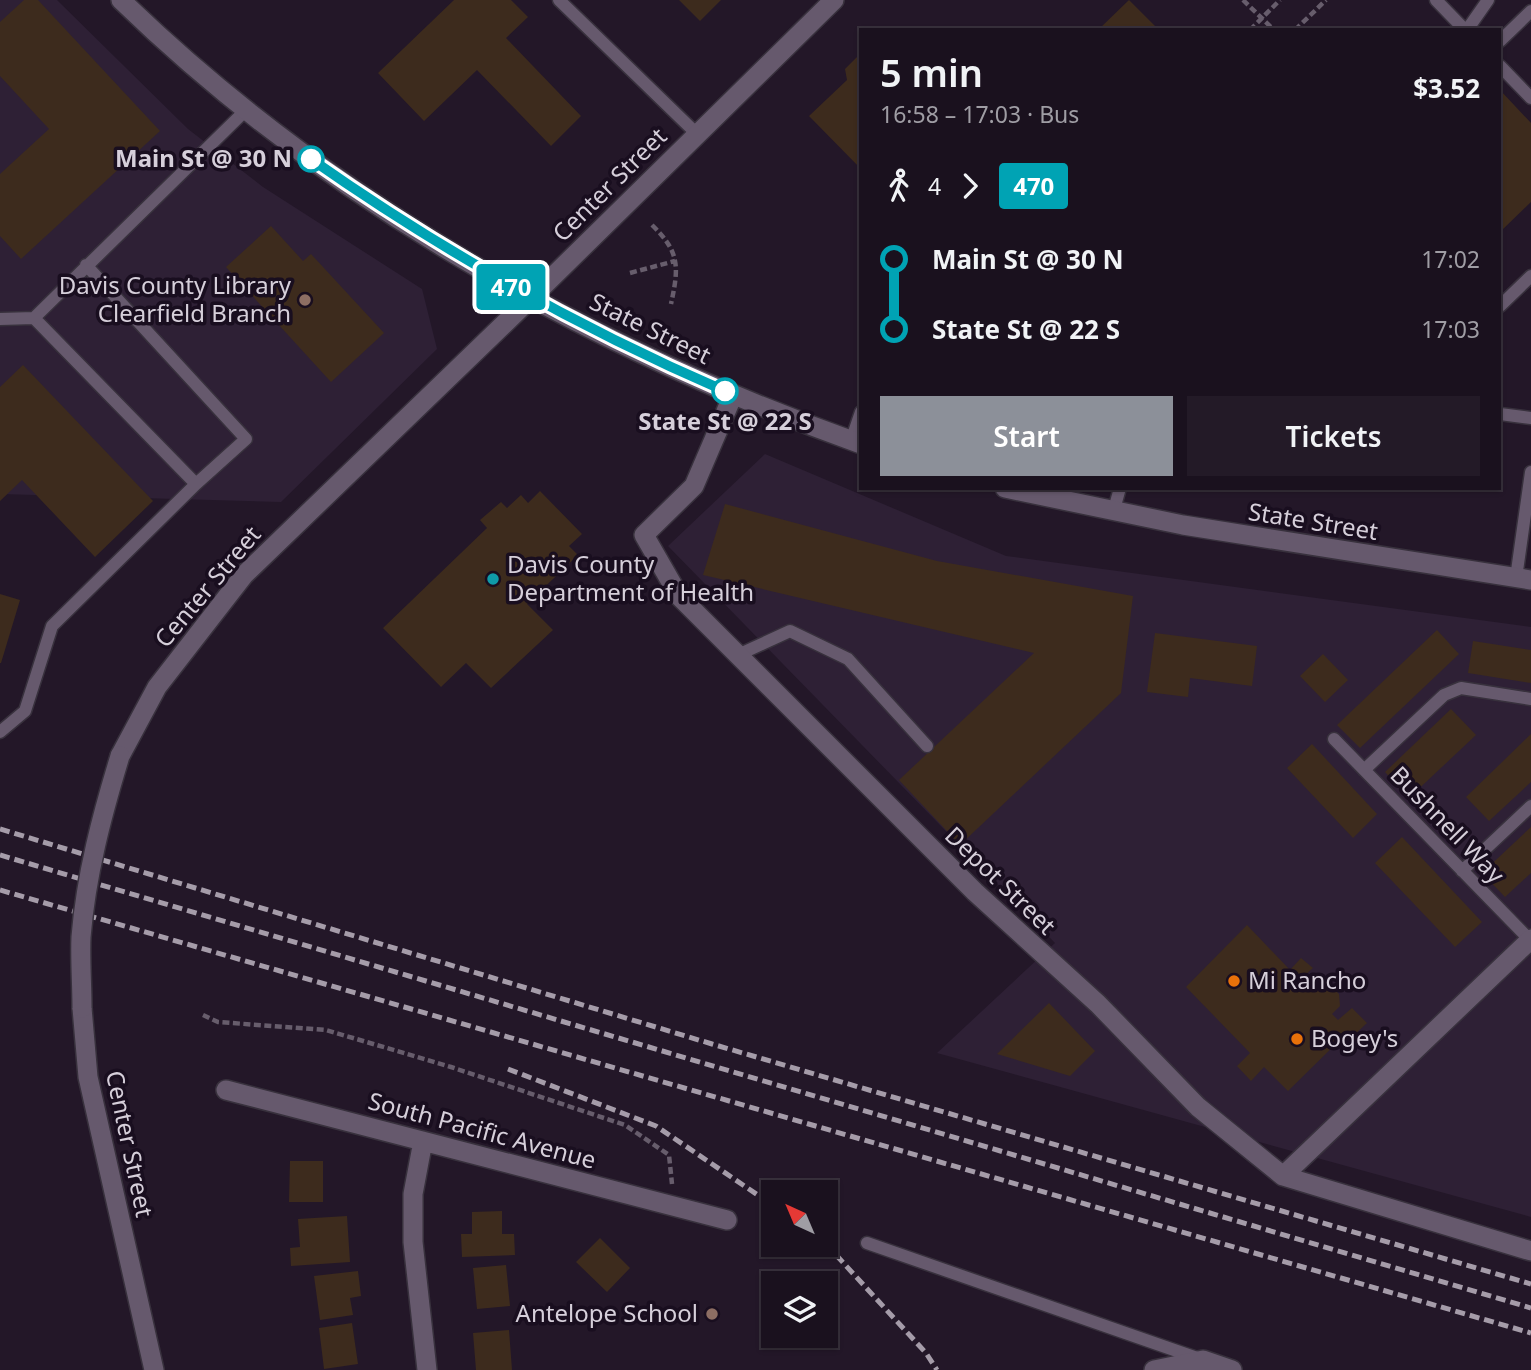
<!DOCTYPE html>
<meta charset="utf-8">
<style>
body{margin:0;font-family:"Noto Sans",sans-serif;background:#231a27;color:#f1f3f6;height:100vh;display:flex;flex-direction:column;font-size:26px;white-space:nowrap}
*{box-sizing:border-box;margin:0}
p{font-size:23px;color:#9f9da4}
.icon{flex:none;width:38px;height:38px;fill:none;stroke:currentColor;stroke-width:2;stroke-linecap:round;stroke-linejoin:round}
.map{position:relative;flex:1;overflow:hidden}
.details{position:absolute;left:859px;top:28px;width:642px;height:462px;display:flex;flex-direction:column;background:#1a111e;border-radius:0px;box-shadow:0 2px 5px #0004,0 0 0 2px #38313c}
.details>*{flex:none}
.badge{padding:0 14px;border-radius:5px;font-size:24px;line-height:46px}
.needle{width:46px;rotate:316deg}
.tools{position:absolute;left:761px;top:1180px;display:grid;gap:14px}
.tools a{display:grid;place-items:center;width:77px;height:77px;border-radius:0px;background:#1a111e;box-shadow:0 2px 5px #0004,0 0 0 2px #38313c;font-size:35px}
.map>.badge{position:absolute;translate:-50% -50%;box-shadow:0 0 0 4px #fff}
.legs{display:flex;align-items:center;gap:10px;height:77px;padding:0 21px;font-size:23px}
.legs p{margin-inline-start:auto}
.headline{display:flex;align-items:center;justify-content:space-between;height:119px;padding:0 21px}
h1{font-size:38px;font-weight:600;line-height:52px}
.action{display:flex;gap:14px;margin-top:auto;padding:14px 21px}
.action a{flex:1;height:80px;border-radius:0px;background:#8c9099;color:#fff;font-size:28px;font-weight:600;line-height:80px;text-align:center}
.action a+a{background:#231a27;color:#f1f3f6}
ul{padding:0 21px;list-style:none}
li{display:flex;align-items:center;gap:24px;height:70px;font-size:26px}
li i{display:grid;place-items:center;width:10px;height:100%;margin:0 9px;background:currentColor}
li i::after{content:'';width:18px;height:18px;margin:-9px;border:5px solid;border-radius:50%;background:#1a111e}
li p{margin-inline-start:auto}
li:first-child i{background:linear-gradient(#0000 50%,currentColor 0)}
li:last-child i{background:linear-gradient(currentColor 50%,#0000 0)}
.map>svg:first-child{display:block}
.built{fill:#2e2035}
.building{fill:#3d2b1d}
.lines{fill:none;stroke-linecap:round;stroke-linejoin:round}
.service-casing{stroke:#38313d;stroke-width:15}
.minor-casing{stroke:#38313d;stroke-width:22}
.tertiary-casing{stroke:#38313d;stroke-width:22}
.secondary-casing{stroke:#38313d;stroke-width:22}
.path{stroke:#675d6c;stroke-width:4.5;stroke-dasharray:7 3.5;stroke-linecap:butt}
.service{stroke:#66596d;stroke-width:12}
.minor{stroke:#66596d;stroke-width:19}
.tertiary{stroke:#66596d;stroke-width:19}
.secondary{stroke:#66596d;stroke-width:19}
.rail{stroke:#a59ca9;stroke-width:5;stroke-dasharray:10 5;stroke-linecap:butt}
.tertiary-bridge-casing{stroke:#38313d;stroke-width:22;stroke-linecap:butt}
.tertiary-bridge{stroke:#66596d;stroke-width:19}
.line-1-casing{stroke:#fff;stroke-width:16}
.line-1{stroke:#00a3b4;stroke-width:10}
.stop-1-dot{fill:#fff;stroke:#00a3b4;stroke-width:3.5}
.education-dot{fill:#8d6e63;stroke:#190e1f;stroke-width:2.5}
.culture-dot{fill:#0f9aa8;stroke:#190e1f;stroke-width:2.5}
.food-dot{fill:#e8710a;stroke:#190e1f;stroke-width:2.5}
.labels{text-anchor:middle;stroke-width:7;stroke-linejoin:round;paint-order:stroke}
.stop-label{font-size:24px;font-weight:bold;fill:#d6cfda;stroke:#190e1f;text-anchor:end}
.street-label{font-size:24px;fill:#d6cfda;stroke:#190e1f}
.poi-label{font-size:24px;fill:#d6cfda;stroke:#190e1f;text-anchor:start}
</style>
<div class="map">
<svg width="1531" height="1370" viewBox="0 0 1531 1370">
<rect width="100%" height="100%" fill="#231728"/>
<path class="built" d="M0,0H57L188,129L263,187L422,289L437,349L281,502L0,494Z
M765,454L1006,556L1531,627V1217L937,1053L1055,943L668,546Z"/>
<path class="building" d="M24,0H38L160,131L21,259L0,236V174L49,129L0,76V22Z
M454,0H511L528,17L506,38L581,116L551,146L477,70L424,121L378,73Z
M679,0H721L700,21Z
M1129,0L1159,30H1098Z
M861,53V169L809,116L847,80L845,69Z
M1500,90L1531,123V202L1500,232Z
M271,226L303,261L311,254L384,333L331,382L226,267Z
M23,365L153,501L95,557L22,480L0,501V387Z
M540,491L582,534L569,546L578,555L527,604L553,630L491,688L466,663L441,687L383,628L487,528L480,520L501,502L507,508L521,495L528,503Z
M725,504L937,561L1133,596L1121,693L960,845L899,780L1034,653L703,575Z
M0,594L20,600L1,663H0Z
M1437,630L1459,654L1360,748L1337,725Z
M1155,633L1257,646L1252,686L1190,678L1188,697L1147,692Z
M1473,641L1531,650V683L1468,673Z
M1323,654L1348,680L1325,702L1300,676Z
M1451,709L1476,735L1409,798L1385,772Z
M1531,734V782L1489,821L1466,797Z
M1312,744L1377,814L1353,838L1287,768Z
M1531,827V873L1505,897L1482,873Z
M1402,837L1482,922L1455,947L1375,863Z
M1247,925L1290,970L1301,958L1313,968L1306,974L1323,978L1339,994L1340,1006L1332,1014L1338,1020L1352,1008L1367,1023L1351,1038L1347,1033L1288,1091L1264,1067L1251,1081L1237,1066L1250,1053L1186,987Z
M1049,1003L1095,1051L1070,1076L997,1054Z
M290,1161H323V1202H289Z
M502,1211V1234H514L515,1255L462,1257L461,1234H472V1212Z
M347,1216L350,1262L291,1266L290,1248L300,1247L298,1219Z
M600,1238L630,1268L607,1292L576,1262Z
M506,1265L510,1306L477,1309L473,1268Z
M358,1271L361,1296L350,1298L353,1315L320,1320L314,1276Z
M352,1323L358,1364L324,1369L319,1328Z
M509,1330L512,1370H476L473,1333Z"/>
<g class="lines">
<defs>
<path id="service" d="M559,0L697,134
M1436,0L1465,30
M1467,30L1488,0
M1500,41L1531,11
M1500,66L1531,98
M1500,306L1531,276
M34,318L196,484L246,439L86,265
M0,319L34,318L246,110
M1500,414L1531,418
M851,441L861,412
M1113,513L1120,488
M1516,578L1531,472
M738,655L790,631L848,659L927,746
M0,732L25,711L52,626L196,484
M1334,739L1530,940
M1364,770L1444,695L1461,688L1531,699
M1462,871L1531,806
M867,1243L1200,1359"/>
<path id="minor" d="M531,298L834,0
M733,395L694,486L644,535L679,596L975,892L1098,1004L1198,1107L1283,1176L1531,1251
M226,1090L727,1220
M423,1141L413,1194V1242L427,1370
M1283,1176L1531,939
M1154,1370L1203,1360L1232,1370"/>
<path id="tertiary" d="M120,756L157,687L244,575L531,298
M82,1008L88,1077L154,1370"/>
<path id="secondary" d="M121,0C329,202 589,347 861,444
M1005,488L1183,525L1531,580"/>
</defs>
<use href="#service" class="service-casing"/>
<use href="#minor" class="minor-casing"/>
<use href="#tertiary" class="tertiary-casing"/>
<use href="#secondary" class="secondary-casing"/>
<path class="path" d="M1243,0L1274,30
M1250,30L1280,0
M1295,30L1326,0
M652,225C680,252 679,267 671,304
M630,273L675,261
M203,1015L218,1022L326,1030L451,1067L625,1125L669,1155L672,1184"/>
<use href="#service" class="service"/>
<use href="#minor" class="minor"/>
<use href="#tertiary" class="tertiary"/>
<use href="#secondary" class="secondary"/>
<path class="rail" d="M0,829L712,1044L1531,1284
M0,855L1531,1308
M0,890L1531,1333
M508,1069L656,1126L774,1206
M826,1244L926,1353L937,1370"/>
<defs>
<path id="tertiary-bridge" d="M82,1008C82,984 80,960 81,937C86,875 102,815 120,756"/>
</defs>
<use href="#tertiary-bridge" class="tertiary-bridge-casing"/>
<use href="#tertiary-bridge" class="tertiary-bridge"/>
</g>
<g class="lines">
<defs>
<path id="line-1" d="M311,159C442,251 579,328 725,391"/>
</defs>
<use href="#line-1" class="line-1-casing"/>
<use href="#line-1" class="line-1"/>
</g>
<g class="stop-1-dot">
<circle cx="311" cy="159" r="12"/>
<circle cx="725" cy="391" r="12"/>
</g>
<g class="education-dot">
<circle cx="305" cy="300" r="7"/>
<circle cx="712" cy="1314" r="7"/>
</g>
<circle class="culture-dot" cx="493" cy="579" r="7"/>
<g class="food-dot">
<circle cx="1234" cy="981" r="7"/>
<circle cx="1297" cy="1039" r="7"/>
</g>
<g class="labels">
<g class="stop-label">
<text x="292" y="167">Main St @ 30 N</text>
<text x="725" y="430" text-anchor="middle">State St @ 22 S</text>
</g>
<g class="street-label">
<text transform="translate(610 185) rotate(-45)" y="8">Center Street</text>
<text transform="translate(650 329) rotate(26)" y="8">State Street</text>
<text transform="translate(1313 522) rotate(9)" y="8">State Street</text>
<text transform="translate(208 587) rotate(-50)" y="8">Center Street</text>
<text transform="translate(1447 825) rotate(46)" y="8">Bushnell Way</text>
<text transform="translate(1000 881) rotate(44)" y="8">Depot Street</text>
<text transform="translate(482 1131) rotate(15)" y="8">South Pacific Avenue</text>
<text transform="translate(129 1144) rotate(78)" y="8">Center Street</text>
</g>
<g class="poi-label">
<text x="291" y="294" text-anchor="end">Davis County Library<tspan x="291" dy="28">Clearfield Branch</tspan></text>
<text x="507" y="573">Davis County<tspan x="507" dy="28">Department of Health</tspan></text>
<text x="1248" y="989">Mi Rancho</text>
<text x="1311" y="1047">Bogey's</text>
<text x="698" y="1322" text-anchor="end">Antelope School</text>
</g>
</g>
</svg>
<div class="tools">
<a><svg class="needle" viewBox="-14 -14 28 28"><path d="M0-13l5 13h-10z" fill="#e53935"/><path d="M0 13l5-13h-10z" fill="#9f9da4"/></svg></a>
<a><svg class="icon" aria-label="layers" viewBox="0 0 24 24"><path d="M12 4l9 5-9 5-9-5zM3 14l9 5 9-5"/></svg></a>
</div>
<b class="badge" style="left:511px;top:287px;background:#00a3b4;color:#fff">470</b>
<section class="details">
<div class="headline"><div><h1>5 min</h1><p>16:58 – 17:03 · Bus</p></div><b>$3.52</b></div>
<div class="legs"><svg class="icon" aria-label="walk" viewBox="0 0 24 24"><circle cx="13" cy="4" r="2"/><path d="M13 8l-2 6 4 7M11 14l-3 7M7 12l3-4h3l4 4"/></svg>4<svg class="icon" aria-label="forward" viewBox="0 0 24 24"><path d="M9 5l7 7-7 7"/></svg><b class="badge" style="background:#00a3b4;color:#fff">470</b></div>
<ul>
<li><i style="color:#00a3b4"></i><b>Main St @ 30 N</b><p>17:02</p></li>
<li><i style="color:#00a3b4"></i><b>State St @ 22 S</b><p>17:03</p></li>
</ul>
<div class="action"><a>Start</a><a>Tickets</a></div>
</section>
</div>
